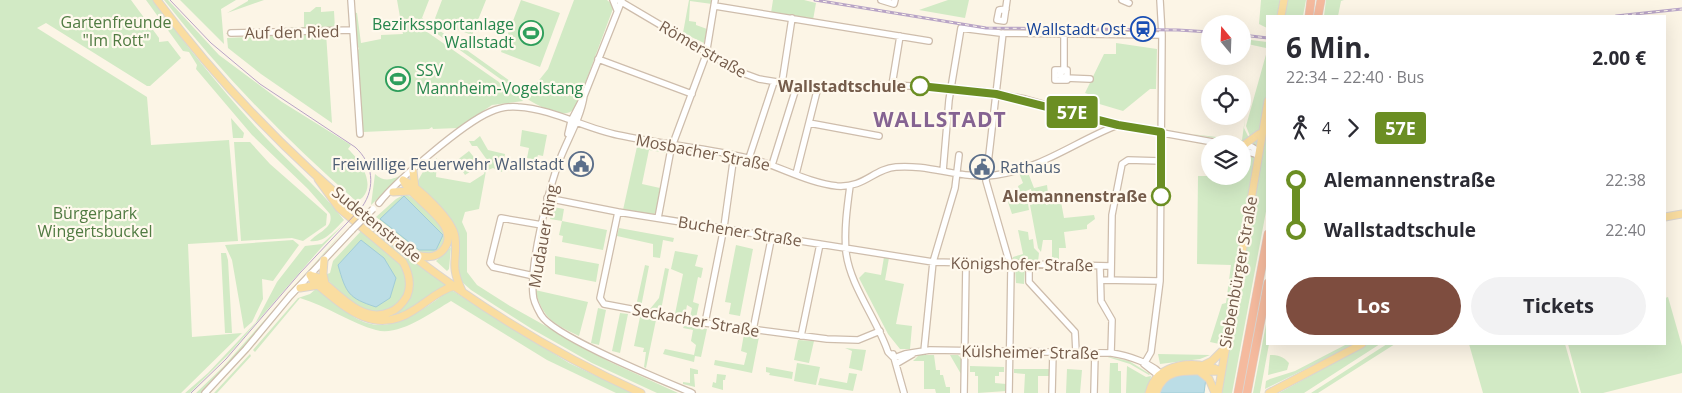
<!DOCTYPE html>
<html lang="de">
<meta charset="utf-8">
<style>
body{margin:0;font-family:"Open Sans",sans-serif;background:#f2f2f3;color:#2b2b33;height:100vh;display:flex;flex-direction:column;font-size:19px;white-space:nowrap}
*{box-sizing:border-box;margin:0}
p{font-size:16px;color:#7c7c81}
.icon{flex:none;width:28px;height:28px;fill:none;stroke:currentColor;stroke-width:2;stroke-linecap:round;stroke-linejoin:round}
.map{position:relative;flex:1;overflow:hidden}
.side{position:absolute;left:1266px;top:15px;width:400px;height:330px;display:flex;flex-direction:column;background:#fff;border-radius:0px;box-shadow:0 5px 20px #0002}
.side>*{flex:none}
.badge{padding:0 10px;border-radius:4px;font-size:18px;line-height:32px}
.needle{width:32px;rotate:341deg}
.controls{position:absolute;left:1201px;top:15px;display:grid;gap:10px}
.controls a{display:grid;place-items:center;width:50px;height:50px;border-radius:50%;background:#fff;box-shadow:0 5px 20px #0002;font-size:25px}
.map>.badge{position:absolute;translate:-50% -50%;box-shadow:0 0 0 2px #fff}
.legs{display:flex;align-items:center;gap:8px;height:55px;padding:0 20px;font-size:16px}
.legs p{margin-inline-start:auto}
.head{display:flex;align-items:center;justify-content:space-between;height:85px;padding:0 20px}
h1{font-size:28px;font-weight:700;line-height:38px}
.button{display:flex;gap:10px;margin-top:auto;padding:10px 20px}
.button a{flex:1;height:58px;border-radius:30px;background:#7e4d3f;color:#fff;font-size:20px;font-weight:700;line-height:58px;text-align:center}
.button a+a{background:#f2f2f3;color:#2b2b33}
ul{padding:0 20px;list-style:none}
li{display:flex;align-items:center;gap:18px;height:50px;font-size:19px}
li i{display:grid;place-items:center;width:8px;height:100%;margin:0 6px;background:currentColor}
li i::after{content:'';width:12px;height:12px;margin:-6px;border:4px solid;border-radius:50%;background:#fff}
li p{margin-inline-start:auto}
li:first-child i{background:linear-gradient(#0000 50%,currentColor 0)}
li:last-child i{background:linear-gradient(currentColor 50%,#0000 0)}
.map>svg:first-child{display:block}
.green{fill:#d2eac5}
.water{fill:#bbdde6;stroke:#a1ccd7}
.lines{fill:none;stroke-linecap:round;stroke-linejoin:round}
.minor-casing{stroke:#cebdac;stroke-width:8}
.major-casing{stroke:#dbd5d0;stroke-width:9}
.highway-casing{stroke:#dbd5d0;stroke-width:9}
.minor{stroke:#fff;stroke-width:5.5}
.major{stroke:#fadda0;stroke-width:7}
.highway{stroke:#f5ba9e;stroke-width:8}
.tram{stroke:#b8a4c6;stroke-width:1}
.rail-casing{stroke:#b8a4c6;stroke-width:3}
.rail{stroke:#fff9ed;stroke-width:1;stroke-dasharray:4;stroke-linecap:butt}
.minor-bridge-casing{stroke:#cebdac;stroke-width:8;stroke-linecap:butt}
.minor-bridge{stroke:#fff;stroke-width:5.5}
.line-1-casing{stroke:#fff;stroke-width:11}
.line-1{stroke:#6b8e23;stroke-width:8}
.stop-1-dot{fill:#fff;stroke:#6b8e23;stroke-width:2.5}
.labels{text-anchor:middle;stroke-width:4.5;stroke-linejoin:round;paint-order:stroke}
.park-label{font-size:16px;fill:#507b42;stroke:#fff9ed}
.leisure-label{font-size:16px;fill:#27864d;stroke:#fff9ed;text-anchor:end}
.transit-label{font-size:16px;fill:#164399;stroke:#fff9ed;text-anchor:end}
.street-label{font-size:16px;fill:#755c4b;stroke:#fff9ed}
.stop-label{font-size:16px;font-weight:bold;fill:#755c4b;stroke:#fff9ed;text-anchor:end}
.service-label{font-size:16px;fill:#4e5e75;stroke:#fff9ed;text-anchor:end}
.district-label{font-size:21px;font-weight:bold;letter-spacing:1px;fill:#856392;stroke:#fff9ed}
</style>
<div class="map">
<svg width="1682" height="393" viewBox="0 0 1682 393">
<rect width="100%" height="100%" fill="#fcf5e6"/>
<path class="green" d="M0,0H131L159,38V42L168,41L181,58L150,86H147L46,23L37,28L147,97L151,145L229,140L238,241L188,244L192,337L242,333L181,393H0Z
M146,0H153C184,43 218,85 254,125C283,158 317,185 344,220C334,230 325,243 310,241C318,232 334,228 330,214L308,189L252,135L196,69L197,65L189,52L183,51Z
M164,0H168L219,55L282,102L351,145L348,149C358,158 376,182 363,197C361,199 359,199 357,202C286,140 222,74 164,0Z
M180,0H236L221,9L224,44Z
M248,0H264L227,13L248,1Z
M397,0H429L422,18L528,94L548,69L574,0H607L614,6L577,105C574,109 572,112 567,113C557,115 530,103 523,95L412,16L410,20L519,96L523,101L492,105L458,128L433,129L432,127L429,129L363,132L356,51L359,49L355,40L353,12L357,13L361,43L381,39V35L403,34Z
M442,0H486L472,35L434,21Z
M521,0L560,13L540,67L501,52Z
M689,0H713L712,4L690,1L689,21L696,22V25L707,29L704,43L683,33Z
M773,0H804L816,3L813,20L771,13Z
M948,0H969L965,18L919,10Z
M1261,0H1306L1303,16H1268L1267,28L1259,24Z
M1326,0H1344L1341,1L1338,16H1324Z
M316,7H321V12L334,11L335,29L226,34L228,31L304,27V12H310Z
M326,33L332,123L261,74L228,48L227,38Z
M1243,39L1267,42V46L1266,48L1243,43Z
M1116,43L1157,49L1156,89H1150L1123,111L1086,100L1088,94L1085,93L1104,54H1116Z
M1267,51V206L1232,393H1221L1229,346L1210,342L1222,304L1226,303L1231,265L1197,264L1198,176H1242L1243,153L1259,159L1246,126Z
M231,118L244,133L243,138H233Z
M1245,118L1244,128L1250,140L1245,143L1191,134L1242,140Z
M522,130L547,135L543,156L538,155L536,160L527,158L529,148L520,146Z
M480,136L488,150L505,154L502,172L493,168L486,171L479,209L465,212L462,222L467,233V272L477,285L510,306L610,362L678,393H657L592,363L532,329L471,290L462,282L458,273L457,261L459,241L455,225L416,184L424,170L437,158L436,177L470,183L484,174L487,160L477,146H472L469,141H474Z
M234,142H250L270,164L327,214L326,225L303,241L292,238L241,241Z
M638,142L668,148L667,153L649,150L642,184L660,188L656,212L654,214L623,210Z
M469,151L477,161L476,168L465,175L456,161Z
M1027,170L1034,188L1047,185L1048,193L1059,191L1064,218L1094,215L1095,219L1087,225V229L1064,232L1066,248H1059V259L1052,257V240H1043L1041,252L1038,248L1030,205L1045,201L1046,205L1049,204L1047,193L1032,196L1031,189L1026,191L1029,210L1012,214L1005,193L1011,190L1013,193L1019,190L1018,186L1023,183L1019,173Z
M375,174C385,184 395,178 404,174L371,205Z
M405,194L411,197L440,223L445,232C446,248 436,257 420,252L376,217L396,199Z
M553,207L564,209L562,221L607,230L603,250L562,242L563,236L559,235L562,221L550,219Z
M344,224L321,248L230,353L190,393H185L208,373L256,322L277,282L305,246L322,244Z
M369,224L448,285L413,309L393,318H371L406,302L408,267L365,227Z
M347,227L235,358L201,393H196L223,367Z
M619,228L674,238L673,242L663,240L660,258L653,257V244L617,236Z
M362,230C376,241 397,253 404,270C414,292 395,316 371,312C359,310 329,284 324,275L330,273L333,261Z
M1018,230L1028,232L1029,240L1033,239L1034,248L1039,253L1038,262L1012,261L1013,257L1023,254Z
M293,240L299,245L273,281L262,279L263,299L252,322L244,329L232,260L225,245Z
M736,245L753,249L740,316L729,314L731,303L725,302Z
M451,247L449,269L447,271L436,261Z
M675,251L698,255L695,266L703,268L701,278L698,277L693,302L699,304L696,318L690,317L692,308L687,305L685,316L675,314L683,274L671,269Z
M221,253H226L228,260L232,333H225Z
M555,256L599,264L596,282L555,274Z
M884,257L889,258L885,280L904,284L896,324L912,326L910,349H900L888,334L859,278L865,272L881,275Z
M645,265L649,266L641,307L636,306Z
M665,268L669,269L661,310L650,309L659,298Z
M1015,268H1025L1024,284L1016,283Z
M1264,276L1243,393H1242Z
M317,288C330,297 341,308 354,317C389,339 421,310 449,291H453L569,363L632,393H616L547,360L451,301C432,312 399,337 376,330C352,324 327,306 300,298L255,352L253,350L298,298L310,294Z
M535,290L588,302L579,336C554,324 543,319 535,290Z
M1668,297L1682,346V373L1603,393H1581L1568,344H1665V298Z
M598,308L606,310L599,345L591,343Z
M620,313L628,314L620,353L612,351Z
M640,317L656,320L646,368L644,367L646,352H643L644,348L634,346Z
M1267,319L1269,344L1260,393H1253Z
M684,326L707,329L701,357L695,356L694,362L663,354L665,349L694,355L696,345L691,341L693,330L683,328Z
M744,334L759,337L752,373L714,365L715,360L744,365L747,353L741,351Z
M798,340L814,341L809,363L794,360Z
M1347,344H1356L1265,389L1266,381L1270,379L1295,371Z
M1368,344H1380L1304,393H1279Z
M1387,344H1395L1318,393H1311Z
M1469,344H1565L1579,393H1483Z
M845,348L866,350L862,371L849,368L852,351Z
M250,354L251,356L217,393H214Z
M1158,354L1210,355L1200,359L1160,364Z
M919,355H934L936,370H940V375H943L946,387H950V393H936L935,389H924V361H913Z
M950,355H958L961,358V374Z
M1101,355L1129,361L1150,374L1149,375L1130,364Z
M1270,355C1278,355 1283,356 1289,363L1287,370L1268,375Z
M797,363L820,367L816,385L794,381Z
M1110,363H1118V371H1121V393H1109Z
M970,366L1004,367V372H999V376H995V383L1006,384V391L978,393V376H975V372H970Z
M1127,366L1146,377L1151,376L1148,393H1126Z
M766,367L793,372L792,379L769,375L770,373L766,372Z
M690,368L698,370V374H694L695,387L683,384V382L690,383Z
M1014,369H1049V376H1038V393H1024L1025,374L1014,373Z
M1067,369L1082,370L1080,393H1066Z
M849,373L857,374L853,391L818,385L820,378L847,383Z
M717,374L726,375L725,380H723V390L712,387L713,382L716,383Z"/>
<path class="water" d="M404,196L443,235L436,250H419L380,219Z
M361,240L384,258L396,278L390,298L376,307C348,298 346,293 338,265Z
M1194,372L1206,378L1204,393H1159C1163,375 1180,375 1194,372Z"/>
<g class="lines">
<defs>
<path id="minor" d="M351,0L360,134
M613,0L617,10
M618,0L740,72L759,79L808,87L896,85L981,91L1025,99L1118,125L1224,144
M881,0L894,4L895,0
M1122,0L1129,3
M715,6L929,41
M1006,9L999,10L997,20L1004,21L1007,0
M231,33L353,30
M1003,33L986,181L1011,268L1009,393
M1064,33V68L1060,75L1065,78L1090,79
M598,59L692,94
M1055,70H1067V80H1055Z
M782,83L792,18
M892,85L900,36
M584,96C580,121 565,143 557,167C547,197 530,263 533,294C533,301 537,308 541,315C554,337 664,381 692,393
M809,123L879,136
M568,134L571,121L584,96L622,0
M1242,145L1252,147L1258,151
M1242,150L1258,155
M749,158L774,82
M772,165L797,85
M943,171L949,100L961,28L1000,33L1162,35
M796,174L818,87
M850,186C847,208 844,230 846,252C850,286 877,319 888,352L894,358
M547,198L618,212L933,262L1111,266
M379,203C397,180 464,123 490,112C499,108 509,106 518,107C553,109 584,128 618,135C664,145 711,148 756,160C783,168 809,183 837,186C865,188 873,169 896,167C930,164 963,180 996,175C1041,169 1078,140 1118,125
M618,212L600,298L604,304L705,323L827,339L858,340L880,331
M658,218L671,149L706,55L715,0
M1029,265V282L1075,332L1076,352
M1100,266L1101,301L1112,320L1111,353
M534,276L493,267L490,263L501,218L542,225
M1101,280L1160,281
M1111,280L1112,215L1122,164L1128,160L1161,161
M705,323L724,227L734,155
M753,330L772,235
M801,336L820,244
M924,351L933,262L955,188L959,155
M893,354L904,393
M894,358L905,354L930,350L1111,353C1126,355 1156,364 1163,377
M896,364L913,354
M1144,364L1151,352L1160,281L1162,35L1160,0
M1144,364L1162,378
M205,393L246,349L290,296L352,230
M964,393L966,264
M1052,393L1053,352
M1094,393L1095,353"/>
<path id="major" d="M157,0C278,163 456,310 641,393
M1281,16L1284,0
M1244,145L1259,134
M413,171L415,188
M403,180C419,188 453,220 455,237C458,262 449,263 462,291
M404,182C414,201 464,226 443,250C435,259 425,257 415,255
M393,192L411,191
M1665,217L1682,214
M324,260L323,274L325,283
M310,275L317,277C337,292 362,325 390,312C398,309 403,303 407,296C412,284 409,273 403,262L339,208L318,179
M310,275L313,281C344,307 374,337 414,310C427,302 439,290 454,286
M300,288L319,285
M1204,365L1212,361L1226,347
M1199,371L1209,379L1215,393
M1149,393C1157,361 1196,360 1221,371
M1156,393C1165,363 1195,373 1219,371
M1218,393L1268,101
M1269,393L1362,344"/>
<path id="highway" d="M1309,16L1311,0
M1318,16L1321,0
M1238,393L1268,234
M1247,393L1268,283"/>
</defs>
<use href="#minor" class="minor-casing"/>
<use href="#major" class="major-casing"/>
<use href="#highway" class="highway-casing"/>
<use href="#minor" class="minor"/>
<use href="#major" class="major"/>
<use href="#highway" class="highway"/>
<path class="tram" d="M170,0L211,43L260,84L355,147C373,163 376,187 362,207L300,273L226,359L191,393"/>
<defs>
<path id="rail" d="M815,0L986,28L1178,30L1210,32
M1616,16L1682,9
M1242,35L1268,38"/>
</defs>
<use href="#rail" class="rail-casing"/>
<use href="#rail" class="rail"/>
<defs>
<path id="minor-bridge" d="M352,230L373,209"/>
</defs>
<use href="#minor-bridge" class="minor-bridge-casing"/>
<use href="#minor-bridge" class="minor-bridge"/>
</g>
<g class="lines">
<defs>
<path id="line-1" d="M920,86L996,94L1118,125L1161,132V196"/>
</defs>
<use href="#line-1" class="line-1-casing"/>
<use href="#line-1" class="line-1"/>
</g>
<defs>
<symbol id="station-ring" viewBox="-11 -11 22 22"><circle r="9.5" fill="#fff9ed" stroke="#1a4fb4" stroke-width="1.5"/><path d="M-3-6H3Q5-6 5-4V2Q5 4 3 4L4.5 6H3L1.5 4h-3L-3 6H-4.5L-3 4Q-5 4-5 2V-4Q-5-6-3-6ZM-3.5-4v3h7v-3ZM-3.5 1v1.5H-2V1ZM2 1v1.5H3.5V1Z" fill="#1a4fb4"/></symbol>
<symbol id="stadium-ring" viewBox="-11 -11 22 22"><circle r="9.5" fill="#fff9ed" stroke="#2e9e5b" stroke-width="1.5"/><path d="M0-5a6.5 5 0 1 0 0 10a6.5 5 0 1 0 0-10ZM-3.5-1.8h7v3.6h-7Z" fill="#2e9e5b"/></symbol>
<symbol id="civic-ring" viewBox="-11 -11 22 22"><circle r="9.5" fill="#fff9ed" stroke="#5c6f8a" stroke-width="1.5"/><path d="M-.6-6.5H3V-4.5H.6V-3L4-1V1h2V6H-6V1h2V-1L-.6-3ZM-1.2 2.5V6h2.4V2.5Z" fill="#5c6f8a"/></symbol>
</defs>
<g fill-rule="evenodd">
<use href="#station-ring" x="1129" y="15" width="28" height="28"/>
<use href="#stadium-ring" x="517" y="19" width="28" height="28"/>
<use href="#stadium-ring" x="384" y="65" width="28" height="28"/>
<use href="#civic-ring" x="567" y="150" width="28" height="28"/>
<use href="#civic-ring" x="968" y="153" width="28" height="28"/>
</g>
<g class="stop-1-dot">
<circle cx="920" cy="86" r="9"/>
<circle cx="1161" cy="196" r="9"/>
</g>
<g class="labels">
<g class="park-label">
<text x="116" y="28">Gartenfreunde<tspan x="116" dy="18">"Im Rott"</tspan></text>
<text x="95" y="219">Bürgerpark<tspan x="95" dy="18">Wingertsbuckel</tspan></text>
</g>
<g class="leisure-label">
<text x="514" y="30">Bezirkssportanlage<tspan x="514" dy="18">Wallstadt</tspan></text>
<text x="416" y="76" text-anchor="start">SSV<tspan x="416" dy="18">Mannheim-Vogelstang</tspan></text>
</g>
<g class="transit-label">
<text x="1126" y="35">Wallstadt Ost</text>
</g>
<g class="street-label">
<text transform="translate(292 32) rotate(-1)" y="6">Auf den Ried</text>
<text transform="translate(703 49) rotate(30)" y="6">Römerstraße</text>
<text transform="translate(703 152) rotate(11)" y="6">Mosbacher Straße</text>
<text transform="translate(377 224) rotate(39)" y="6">Sudetenstraße</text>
<text transform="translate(740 231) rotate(9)" y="6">Buchener Straße</text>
<text transform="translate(543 236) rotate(-80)" y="6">Mudauer Ring</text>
<text transform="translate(1022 264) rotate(1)" y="6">Königshofer Straße</text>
<text transform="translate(1238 272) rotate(-80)" y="6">Siebenbürger Straße</text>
<text transform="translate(696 320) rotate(10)" y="6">Seckacher Straße</text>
<text transform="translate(1030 352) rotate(1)" y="6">Külsheimer Straße</text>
</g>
<g class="stop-label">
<text x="906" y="92">Wallstadtschule</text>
<text x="1147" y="202">Alemannenstraße</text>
</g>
<g class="service-label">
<text x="564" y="170">Freiwillige Feuerwehr Wallstadt</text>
<text x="1000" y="173" text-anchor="start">Rathaus</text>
</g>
<g class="district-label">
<text x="940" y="127">WALLSTADT</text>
</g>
</g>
</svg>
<div class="controls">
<a><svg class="needle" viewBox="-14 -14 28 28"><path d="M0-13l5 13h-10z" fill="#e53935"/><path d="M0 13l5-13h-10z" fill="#7c7c81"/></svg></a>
<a><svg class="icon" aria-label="locate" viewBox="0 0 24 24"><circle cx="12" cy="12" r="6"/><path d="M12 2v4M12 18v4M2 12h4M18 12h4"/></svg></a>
<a><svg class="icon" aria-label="layers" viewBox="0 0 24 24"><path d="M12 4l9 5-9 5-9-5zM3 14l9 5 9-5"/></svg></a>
</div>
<b class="badge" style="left:1072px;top:112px;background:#6b8e23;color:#fff">57E</b>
<section class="side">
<div class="head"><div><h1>6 Min.</h1><p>22:34 – 22:40 · Bus</p></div><b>2.00 €</b></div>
<div class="legs"><svg class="icon" aria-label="walk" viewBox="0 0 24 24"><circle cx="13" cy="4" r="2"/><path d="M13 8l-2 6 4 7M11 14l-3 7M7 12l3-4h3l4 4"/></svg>4<svg class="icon" aria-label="forward" viewBox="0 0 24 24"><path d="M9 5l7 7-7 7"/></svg><b class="badge" style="background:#6b8e23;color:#fff">57E</b></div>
<ul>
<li><i style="color:#6b8e23"></i><b>Alemannenstraße</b><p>22:38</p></li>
<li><i style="color:#6b8e23"></i><b>Wallstadtschule</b><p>22:40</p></li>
</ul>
<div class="button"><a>Los</a><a>Tickets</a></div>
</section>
</div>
